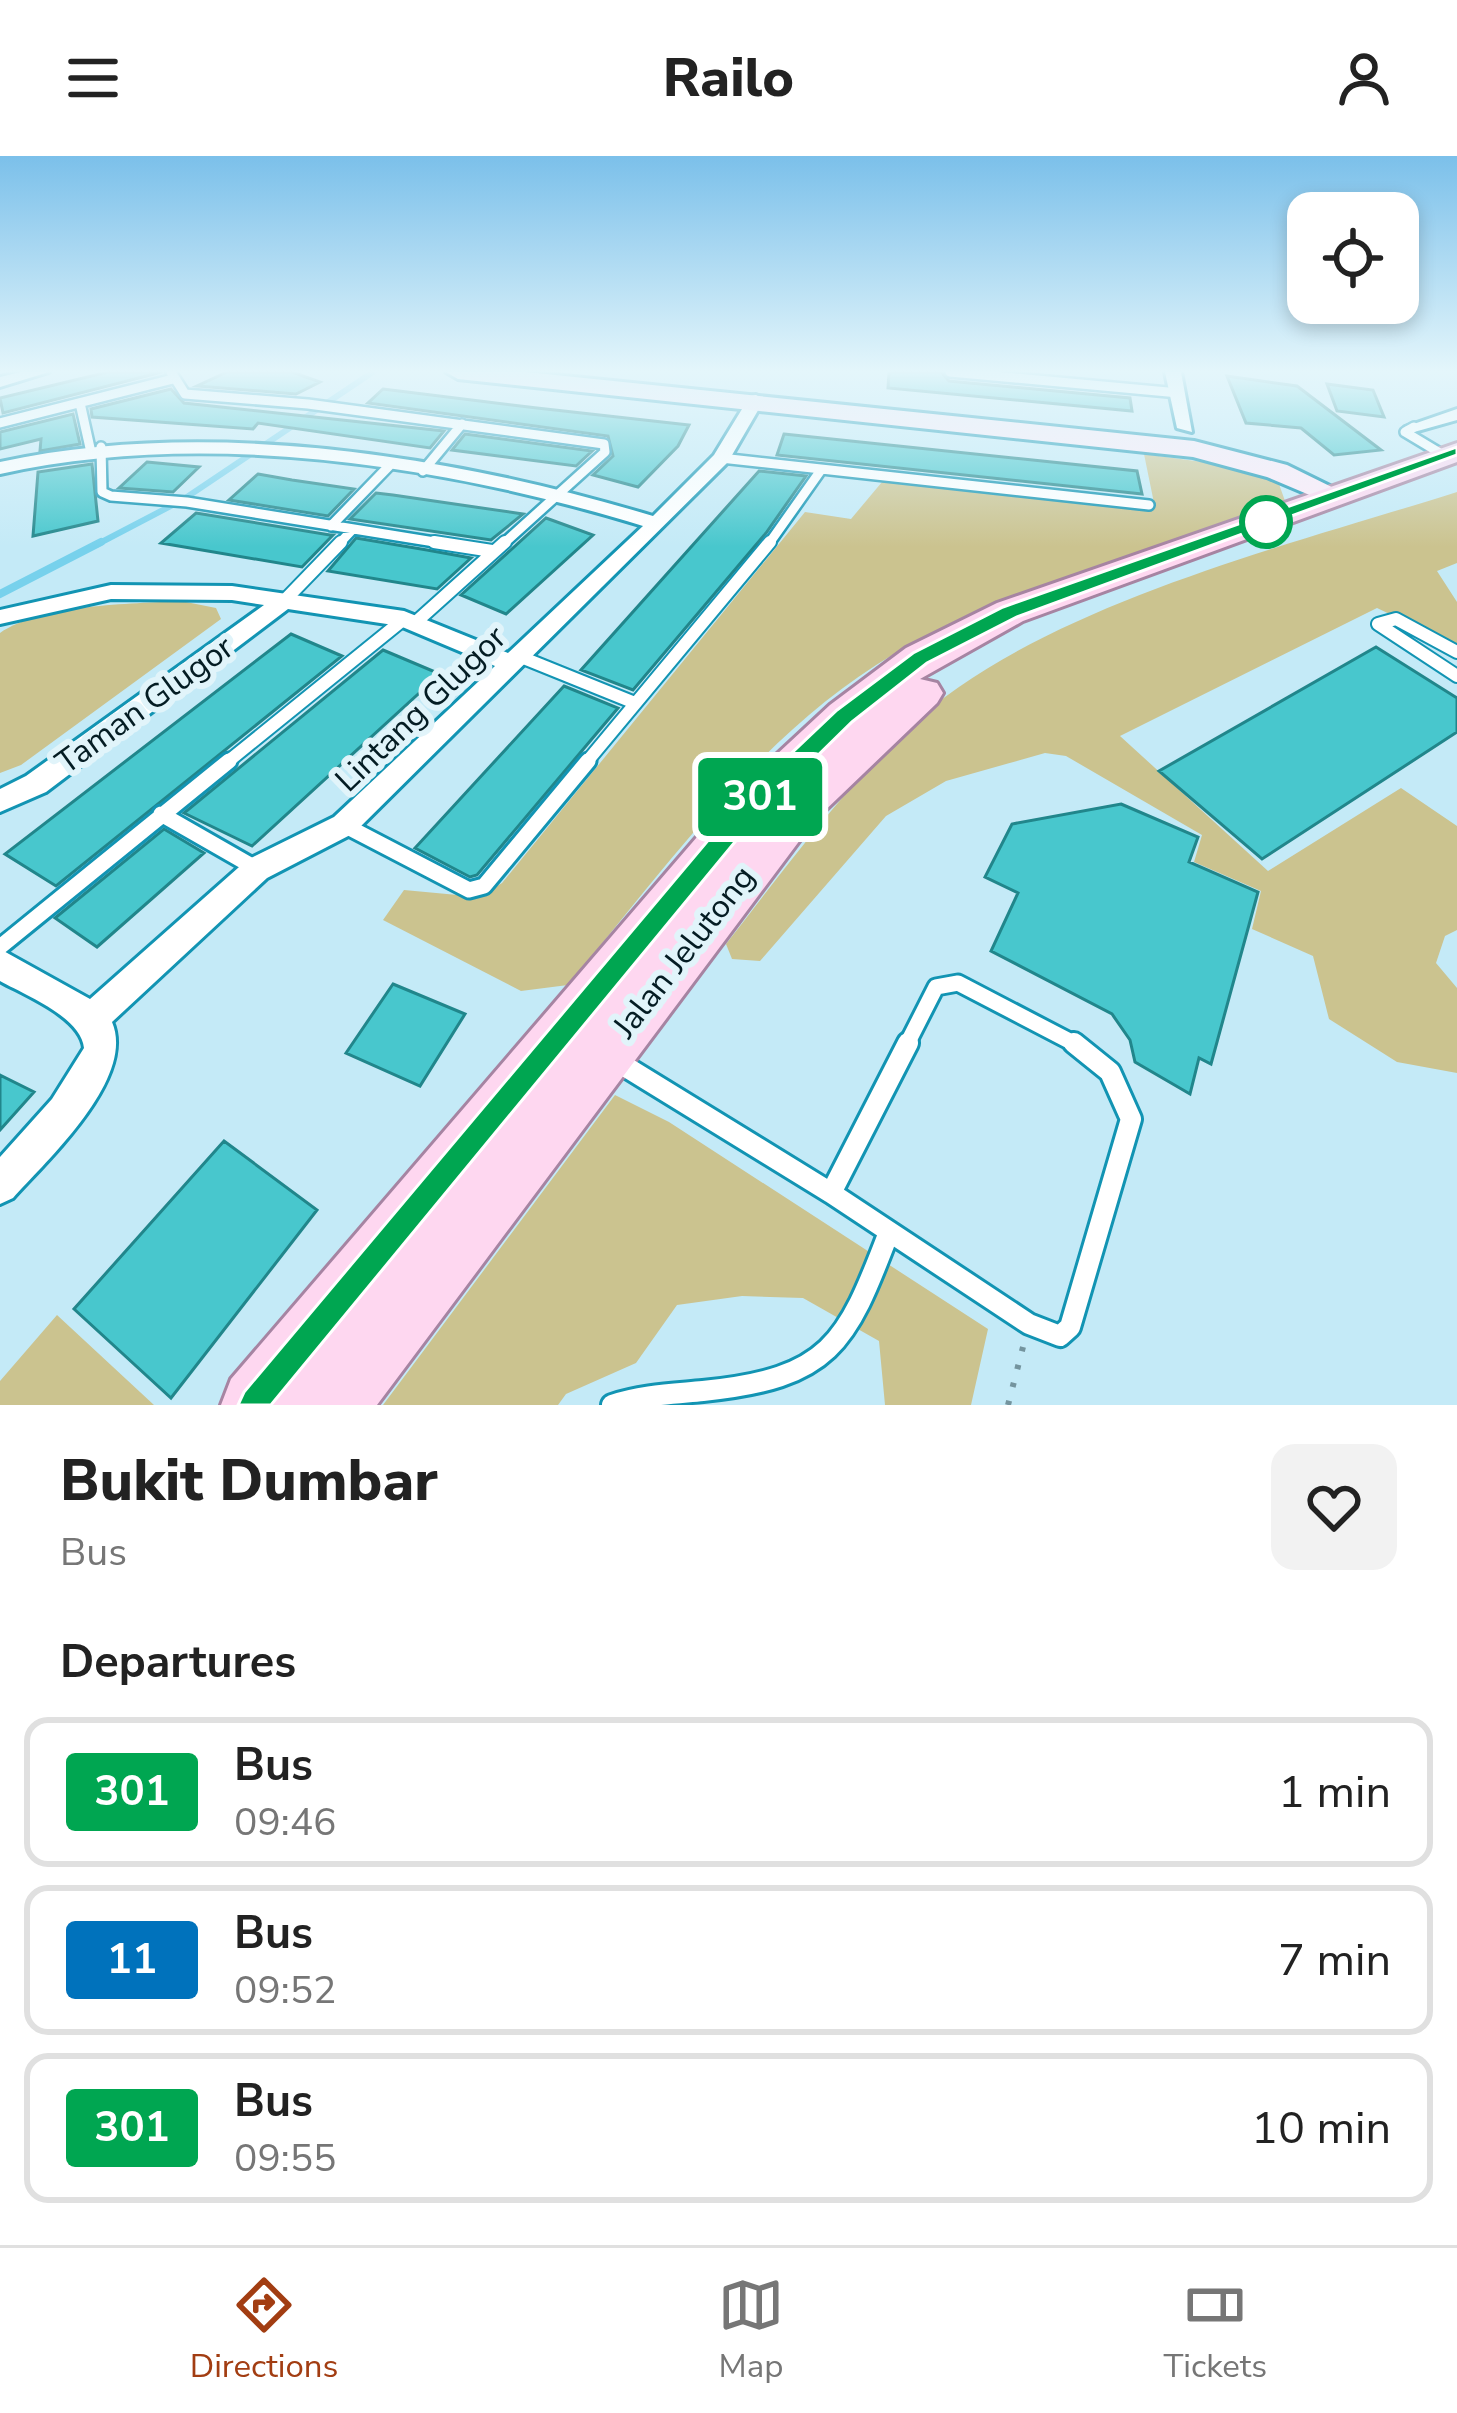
<!DOCTYPE html>
<style>
body{margin:0;font-family:"Nunito Sans",sans-serif;background:#f2f2f2;color:#222;height:100vh;display:flex;flex-direction:column;font-size:45px;white-space:nowrap}
*{box-sizing:border-box;margin:0}
p{font-size:39px;color:#767676}
.icon{flex:none;width:66px;height:66px;fill:none;stroke:currentColor;stroke-width:2;stroke-linecap:round;stroke-linejoin:round}
.map{position:relative;height:1249px;overflow:hidden}
.panel{display:flex;flex-direction:column;background:#fff;flex:1}
.panel>*{flex:none}
.badge{padding:0 24px;border-radius:9px;font-size:42px;line-height:78px}
.buttons{position:absolute;left:1287px;top:36px;display:grid;gap:24px}
.buttons a{display:grid;place-items:center;width:132px;height:132px;border-radius:24px;background:#fff;box-shadow:0 6px 18px #0003;font-size:60px}
.map>.badge{position:absolute;translate:-50% -50%;box-shadow:0 0 0 6px #fff}
h2{padding:0 60px;font-size:45px;line-height:108px}
.round{display:grid;place-items:center;flex:none;width:126px;height:126px;border-radius:24px;background:#f2f2f2}
.head{display:flex;align-items:center;justify-content:space-between;height:204px;padding:0 60px}
h1{font-size:57px;font-weight:800;line-height:90px}
ul{padding:0;list-style:none}
li{display:flex;align-items:center;gap:36px;height:150px;margin:0 24px 18px;padding:0 36px;border:6px solid #e0e0e0;border-radius:24px}
li div{flex:1}
li b{display:block;font-size:45px}
li em{font-style:normal}
li .badge{min-width:132px;font-weight:700;text-align:center}
header{display:flex;justify-content:space-between;align-items:center;height:156px;padding:0 60px;background:#fff;font-size:54px;font-weight:800}
.tabs{display:flex;justify-content:space-around;align-items:center;height:168px;border-top:3px solid #e0e0e0;background:#fff;font-size:33px;color:#767676}
.tabs a{display:grid;justify-items:center;gap:6px}
.tabs .current{color:#a23d12}
.map>svg:first-child{display:block}
.green{fill:#cbc38f}
.lines{fill:none;stroke-linecap:round;stroke-linejoin:round}
.stream-far1{stroke:#77d1ec;stroke-width:6}
.stream{stroke:#77d1ec;stroke-width:8}
.building{fill:#48c7cd;stroke:#21868b;stroke-width:3}
.lane-far3-casing{stroke:#1294b3;stroke-width:14}
.lane-far2-casing{stroke:#1294b3;stroke-width:16}
.lane-far1-casing{stroke:#1294b3;stroke-width:21}
.lane-casing{stroke:#1294b3;stroke-width:26}
.street-casing{stroke:#1294b3;stroke-width:6}
.secondary-casing{stroke:#1294b3;stroke-width:6}
.primary-casing{stroke:#a684a2;stroke-width:6}
.path{stroke:#74949e;stroke-width:6;stroke-dasharray:4.5 14;stroke-linecap:butt}
.lane-far3{stroke:#fff;stroke-width:9}
.lane-far2{stroke:#fff;stroke-width:12}
.lane-far1{stroke:#fff;stroke-width:15}
.lane{stroke:#fff;stroke-width:20}
.street{fill:#fff;fill-rule:evenodd}
.secondary{fill:#feebf8;fill-rule:evenodd}
.primary{fill:#fed7f0;fill-rule:evenodd}
.line{fill:#00a651;stroke:#fff;stroke-width:3}
.stop-dot{fill:#fff;stroke:#00a651;stroke-width:6}
.labels{text-anchor:middle;stroke-width:12;stroke-linejoin:round;paint-order:stroke}
.street-label{font-size:33px;fill:#041c23;stroke:#e1f4fa}
</style>
<header><svg class="icon" aria-label="menu" viewBox="0 0 24 24"><path d="M4 6h16M4 12h16M4 18h16"/></svg>Railo<svg class="icon" aria-label="person" viewBox="0 0 24 24"><circle cx="12" cy="8" r="4"/><path d="M4 21q1-7 8-7t8 7"/></svg></header>
<div class="map">
<svg width="1457" height="1249" viewBox="0 0 1457 1249">
<rect width="100%" height="100%" fill="#c4eaf7"/>
<path class="green" d="M1144,298L1239,311L1279,328L1285,345C1155,395 1016,427 894,498C761,576 665,713 568,829L521,835L383,764L404,734L479,741L502,727L805,356L851,363L882,326L1148,353L1154,347Z
M1457,336V407L1437,415L1457,446V490L1377,452L1120,580L1268,715L1401,632L1457,670V774L1445,780L1436,807L1457,832V917L1397,906L1329,863L1313,800L1252,773L1261,735L1194,706L1202,679L1066,600L1045,597L946,625L886,660L760,805L732,803L726,788C783,715 840,637 908,572C1035,451 1290,389 1457,336Z
M181,445L216,452L221,463L21,609L0,617V477C42,448 130,448 181,445Z
M615,939L669,966L988,1173L971,1249H885L879,1185L803,1142L742,1140L677,1149L636,1207L566,1238L558,1249H383Z
M57,1159L154,1249H0V1225Z"/>
<g class="lines">
<path class="stream-far1" d="M96,389L184,343L373,216"/>
<path class="stream" d="M0,438L101,386"/>
</g>
<path class="building" d="M108,216H162L3,257L0,242Z
M227,216H292L320,226L296,238L197,230Z
M889,216H941L949,225L1130,242L1132,255L888,232Z
M1227,220L1297,230L1381,294L1334,299L1301,272L1246,267Z
M1327,228L1373,234L1384,261L1337,255Z
M171,233L184,247L444,275L430,292L258,267L253,273L92,261L91,253Z
M383,233L537,252L689,269L678,290L638,331L593,319L613,300L608,280L368,247Z
M73,258L80,288L40,295L41,283L0,293V276Z
M465,278L592,295L576,310L452,294Z
M784,278L1137,315L1142,338L777,299Z
M147,306L199,311L173,336L119,332Z
M92,308L98,365L33,380L38,316Z
M759,315L806,320L766,377L633,534L581,514Z
M258,318L292,324L354,333L328,360L229,344Z
M376,337L393,339L523,358L491,384L350,363Z
M196,357L330,379H333L302,411L161,387Z
M546,362L593,379L506,458L461,439Z
M356,382L427,394L471,402L437,433L328,415Z
M291,478L342,500L56,730L5,698Z
M1376,491L1457,542V576L1262,703L1159,615Z
M383,494L440,518L252,690L184,657Z
M564,530L618,552L477,719L470,721L415,692Z
M1121,648L1198,681L1189,706L1258,736L1211,908L1199,902L1190,938L1135,906L1130,884L1112,858L991,795L1018,737L985,721L1012,668Z
M164,673L204,697L97,791L55,762Z
M393,828L465,858L420,930L346,897Z
M0,919L34,936L0,974Z
M224,985L317,1054L171,1242L74,1153Z"/>
<g class="lines">
<defs>
<path id="lane-far3" d="M171,216L185,238L308,248L604,288L605,296L502,389
M950,216L1179,237
M80,247L90,292
M0,267L173,223
M1414,271L1405,276L1445,300
M101,291L102,336L111,340L187,346L453,389
M721,302L1149,349
M423,315L462,268
M331,370L389,310
M338,389L352,374
M768,389L821,314"/>
<path id="lane-far2" d="M434,386L492,395
M284,445L341,386
M416,466L505,386
M1457,496L1396,463L1378,468L1457,520
M521,501L635,547
M225,608L404,463
M585,608L770,386"/>
<path id="lane-far1" d="M161,658L257,713
M344,669L469,734L484,730L588,605
M0,791L229,605
M906,890L936,831L958,827L1079,890"/>
<path id="lane" d="M908,887L831,1037L1029,1168L1060,1180L1070,1171L1131,963L1110,916L1074,887
M618,906L831,1037
M612,1249C642,1239 672,1238 703,1235C830,1222 846,1189 889,1076"/>
<path id="street" d="M21,216H49L0,231V221Z
M1165,216H1181L1192,276L1177,272Z
M756,239L764,244L728,306L354,677L267,722L112,866C136,922 48,1003 13,1042L0,1048V1001L52,943L84,892C81,861 25,839 0,825V793L90,843L247,704L334,661L495,510L400,470L288,453L46,636L0,656V633L26,620L264,449L232,444L111,443L0,468V454L111,429L232,430L404,455L508,497L643,370C444,309 205,272 0,318V306C208,261 451,299 653,360L714,299L750,240Z
M1457,253V264L1414,276L1405,271Z"/>
<path id="secondary" d="M446,216H526L1194,285L1287,309L1350,340L1336,348L1326,346L1267,321L1193,301L458,223Z"/>
<path id="primary" d="M1457,287V306L1023,465L920,523L937,527L943,537L937,547L815,664L377,1249H221L231,1223L734,638L830,549L906,492L997,447Z"/>
</defs>
<use href="#lane-far3" class="lane-far3-casing"/>
<use href="#lane-far2" class="lane-far2-casing"/>
<use href="#lane-far1" class="lane-far1-casing"/>
<use href="#lane" class="lane-casing"/>
<use href="#street" class="street-casing"/>
<use href="#secondary" class="secondary-casing"/>
<use href="#primary" class="primary-casing"/>
<path class="path" d="M1008,1249L1023,1191"/>
<use href="#lane-far3" class="lane-far3"/>
<use href="#lane-far2" class="lane-far2"/>
<use href="#lane-far1" class="lane-far1"/>
<use href="#lane" class="lane"/>
<use href="#street" class="street"/>
<use href="#secondary" class="secondary"/>
<use href="#primary" class="primary"/>
</g>
<linearGradient id="sky" x2="0" y2="1"><stop stop-color="#7bc0ea"/><stop offset="0.55" stop-color="#e4f6fb"/><stop offset="1" stop-color="#e4f6fb" stop-opacity="0"/></linearGradient>
<rect width="1457" height="391" fill="url(#sky)"/>
<path class="line" d="M1457,291V299L1017,461L927,507L852,566L758,658L271,1249H238L244,1236L742,644L837,554L913,497L1003,451Z"/>
<circle class="stop-dot" cx="1266" cy="366" r="24"/>
<g class="labels">
<g class="street-label">
<text transform="translate(144 548) rotate(-36)" y="12">Taman Glugor</text>
<text transform="translate(420 552) rotate(-44)" y="12">Lintang Glugor</text>
<text transform="translate(683 795) rotate(-52)" y="12">Jalan Jelutong</text>
</g>
</g>
</svg>
<div class="buttons">
<a><svg class="icon" aria-label="locate" viewBox="0 0 24 24"><circle cx="12" cy="12" r="6"/><path d="M12 2v4M12 18v4M2 12h4M18 12h4"/></svg></a>
</div>
<b class="badge" style="left:760px;top:641px;background:#00a651;color:#fff">301</b>
</div>
<section class="panel">
<div class="head"><div><h1>Bukit Dumbar</h1><p>Bus</p></div><a class="round"><svg class="icon" aria-label="heart" viewBox="0 0 24 24"><path d="M12 20l-8-8c-3-5 5-10 8-4 3-6 11-1 8 4z"/></svg></a></div>
<h2>Departures</h2>
<ul>
<li><span class="badge" style="background:#00a651;color:#fff">301</span><div><b>Bus</b><p>09:46</p></div><em>1 min</em></li>
<li><span class="badge" style="background:#0072bc;color:#fff">11</span><div><b>Bus</b><p>09:52</p></div><em>7 min</em></li>
<li><span class="badge" style="background:#00a651;color:#fff">301</span><div><b>Bus</b><p>09:55</p></div><em>10 min</em></li>
</ul>
</section>
<nav class="tabs">
<a class="current"><svg class="icon" aria-label="directions" viewBox="0 0 24 24"><path d="M12 3l9 9-9 9-9-9zM9 14v-3h6M13 9l2 2-2 2"/></svg>Directions</a>
<a><svg class="icon" aria-label="map" viewBox="0 0 24 24"><path d="M3 6l6-2 6 2 6-2v14l-6 2-6-2-6 2zM9 4v14M15 6v14"/></svg>Map</a>
<a><svg class="icon" aria-label="tickets" viewBox="0 0 24 24"><path d="M3 7h18v10H3zM15 7v10"/></svg>Tickets</a>
</nav>
